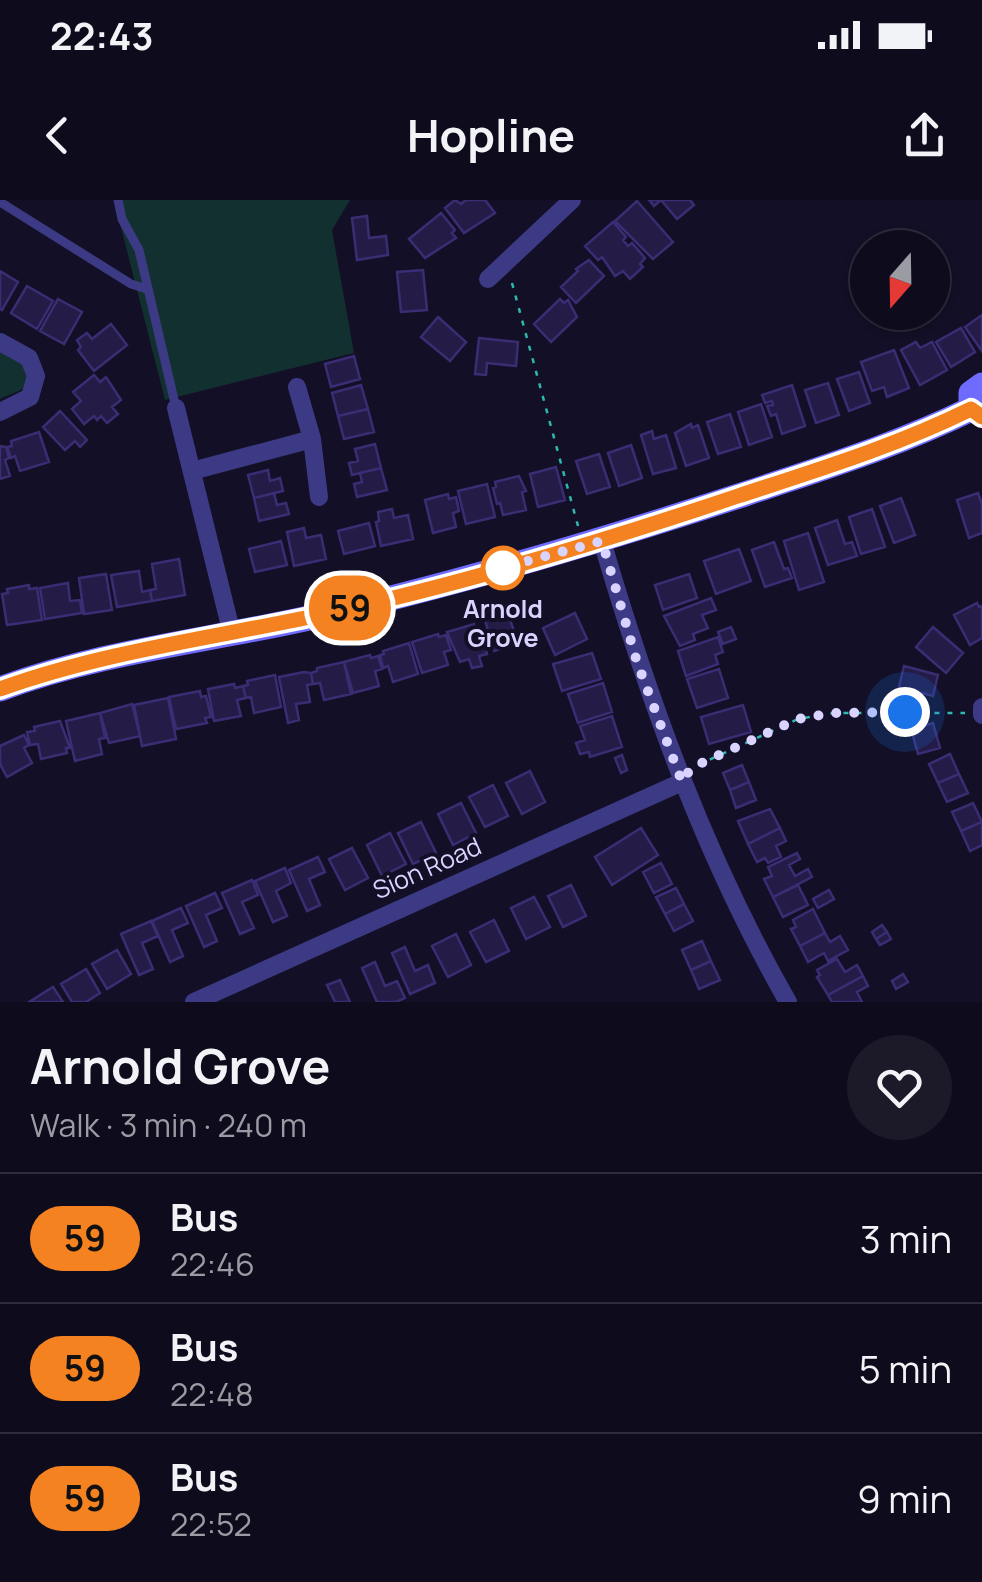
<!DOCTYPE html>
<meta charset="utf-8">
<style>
body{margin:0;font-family:Manrope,sans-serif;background:#1c1929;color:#f1f3f6;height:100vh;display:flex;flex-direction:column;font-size:38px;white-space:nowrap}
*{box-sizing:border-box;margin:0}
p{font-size:32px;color:#9b9ba3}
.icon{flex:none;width:55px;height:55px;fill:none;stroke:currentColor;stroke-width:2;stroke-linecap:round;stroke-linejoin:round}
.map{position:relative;height:802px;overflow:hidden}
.panel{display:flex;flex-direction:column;background:#0e0b1c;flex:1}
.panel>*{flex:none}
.badge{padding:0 20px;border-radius:32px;font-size:35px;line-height:65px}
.needle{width:65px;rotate:200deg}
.tools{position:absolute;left:850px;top:30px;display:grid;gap:20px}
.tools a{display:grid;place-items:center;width:100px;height:100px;border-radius:50%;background:#0e0b1c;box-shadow:0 2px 8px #0004,0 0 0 2px #2e2b3b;font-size:50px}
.you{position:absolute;width:50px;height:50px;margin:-25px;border:8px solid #fff;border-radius:50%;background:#1a73e8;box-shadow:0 0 0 15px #1a73e833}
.map>.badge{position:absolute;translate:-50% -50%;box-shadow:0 0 0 5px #fff}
.round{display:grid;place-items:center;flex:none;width:105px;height:105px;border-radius:52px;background:#1c1929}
.headline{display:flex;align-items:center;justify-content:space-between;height:170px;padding:0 30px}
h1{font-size:48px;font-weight:700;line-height:75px}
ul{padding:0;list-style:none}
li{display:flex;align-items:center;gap:30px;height:130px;padding:0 30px;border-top:2px solid #2e2b3b}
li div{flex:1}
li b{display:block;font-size:38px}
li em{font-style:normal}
li .badge{min-width:110px;font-weight:700;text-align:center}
.status{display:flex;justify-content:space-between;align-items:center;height:70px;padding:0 50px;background:#0e0b1c;direction:ltr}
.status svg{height:28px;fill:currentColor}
header{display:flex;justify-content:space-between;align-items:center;height:130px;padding:0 30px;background:#0e0b1c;font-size:45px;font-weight:700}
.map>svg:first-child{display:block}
.green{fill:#12302f}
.building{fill:#241b47;stroke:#3b2d73;stroke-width:2.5}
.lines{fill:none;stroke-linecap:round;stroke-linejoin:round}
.path{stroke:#2fb8b0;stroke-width:2.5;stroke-dasharray:5 8;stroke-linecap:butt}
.lane{stroke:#3d3a85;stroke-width:9}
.street{stroke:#3d3a85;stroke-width:18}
.secondary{stroke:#6f6bff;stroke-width:25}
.line-casing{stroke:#fff;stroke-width:22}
.line{stroke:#f58220;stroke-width:15}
.walk{stroke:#d9d4ff;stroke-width:10;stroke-dasharray:0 18}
.stop-dot{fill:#fff;stroke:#f58220;stroke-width:5}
.labels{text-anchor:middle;stroke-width:8;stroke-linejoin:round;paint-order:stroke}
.stop-label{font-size:25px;font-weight:bold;fill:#d9d4ff;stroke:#130f26}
.street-label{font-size:25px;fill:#d9d4ff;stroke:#130f26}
</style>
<div class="status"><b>22:43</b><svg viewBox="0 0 49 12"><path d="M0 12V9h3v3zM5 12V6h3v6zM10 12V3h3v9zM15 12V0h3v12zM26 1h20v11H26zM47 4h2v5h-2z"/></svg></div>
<header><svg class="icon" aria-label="back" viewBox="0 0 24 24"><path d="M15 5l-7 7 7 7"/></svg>Hopline<svg class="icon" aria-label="share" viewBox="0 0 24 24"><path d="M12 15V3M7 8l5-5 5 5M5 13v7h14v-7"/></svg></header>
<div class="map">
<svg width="982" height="802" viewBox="0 0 982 802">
<rect width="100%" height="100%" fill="#130f26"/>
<path class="green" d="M114,0H350L332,30L354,153L165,200Z
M0,149L26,162L30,176L23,189L0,199Z"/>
<path class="building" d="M455,0L461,4L466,0H485L495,13L464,33L445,8Z
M649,0H690L694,5L677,19L661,0L654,6Z
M637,1L673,42L653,59L615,21Z
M441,13L455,30L452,33L456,38L425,58L409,39Z
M367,16L369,38L386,36L388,55L357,60L352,18Z
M613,22L626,37L623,40L628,46L632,43L645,58L640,64L643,67L630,79L623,71L615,76L602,57L598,60L585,46Z
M589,60L604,76L576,103L561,87L578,71L576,69Z
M423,70L427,110L401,112L397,72Z
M0,71L18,82L2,110L0,109Z
M27,86L53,101L37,129L11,113Z
M58,99L82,112L64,144L40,131Z
M560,99L564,103L568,100L577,117L551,142L534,124Z
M982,115V151L965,127Z
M438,117L466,142L450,161L421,137Z
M111,124L127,145L94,171L78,150L81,147L77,140L87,133L92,139Z
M961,128L975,152L951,167L936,142Z
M479,138L518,142L516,166L487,163L486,175L475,174Z
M916,142L920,148L932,142L947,170L920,185L901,150Z
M894,150L909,188L887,197L884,187L872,191L861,162Z
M354,156L360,179L331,187L325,164Z
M859,172L870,203L849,211L837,179Z
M94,175L100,182L106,177L121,200L112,207L118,214L107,223L101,216L97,220L94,216L84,224L72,209L81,201L73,192Z
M828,183L839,215L816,223L805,190Z
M361,185L368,209L338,216L332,193Z
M792,185L805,226L782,234L776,214L771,216L767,206L773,205L772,201L765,203L762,195Z
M761,204L772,237L749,245L738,212Z
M368,209L374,232L344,239L338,216Z
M60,211L87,240L80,247L75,241L65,250L43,227Z
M730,214L741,247L718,254L707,222Z
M691,224L692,228L698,225L709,258L686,266L675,233Z
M652,231L654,239L666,235L676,268L653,274L641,235Z
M39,232L49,262L20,271L15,256L11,258L7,247L12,246L11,241Z
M375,244L381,268L352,275L349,263L358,261L355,249Z
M631,245L642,278L619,286L608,253Z
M0,246L6,247L9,258L5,260L10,276L0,279Z
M599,254L610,287L587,294L576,261Z
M556,267L565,300L538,307L530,274Z
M381,268L387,290L357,297L354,284L362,282L360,273Z
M268,270L270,281L280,278L283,291L254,298L248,275Z
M519,276L526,291L522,292L526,310L503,315L500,303L497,304L493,288L496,287L495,282Z
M487,284L495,317L466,324L458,291Z
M274,293L277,305L286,303L289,314L259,321L254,298Z
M978,293L982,304V333L969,338L957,300Z
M448,294L449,299L456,297L459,311L453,313L456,327L433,333L425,300Z
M901,298L915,335L894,343L880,306Z
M392,309L394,318L408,315L413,339L381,346L376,322L379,321L378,312Z
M872,309L885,347L861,354L849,317Z
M837,320L845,344L852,342L857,356L828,365L815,328Z
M369,323L375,346L344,354L338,331Z
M304,328L306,338L321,335L326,359L294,366L287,332Z
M808,333L824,382L799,390L784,341Z
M281,341L287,365L255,372L249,349Z
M774,342L784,369L788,368L792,378L765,387L752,350Z
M739,349L751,381L716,394L704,361Z
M179,359L185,395L152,401L150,390L156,389L152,364Z
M139,371L142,392L150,390L152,401L117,407L111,375Z
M106,374L112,410L84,414L79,378Z
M689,374L697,398L663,410L655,385Z
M68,383L70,401L80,400L82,413L45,419L40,388Z
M29,385V389L37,388L42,420L7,425L2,394L8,393L7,389Z
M711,398L716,410L702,415L708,428L693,434L695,440L680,446L664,416Z
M977,403L979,407L982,406V438L970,445L954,415Z
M508,413L518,444L494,451L485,420Z
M575,413L587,439L555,455L543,428Z
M474,424L476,434L481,432L487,454L479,456L482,466L472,468L469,459L460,462L447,432Z
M731,427L736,439L723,444L718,432Z
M933,427L963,453L946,473L916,447Z
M438,434L439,437L446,435L451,450L444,452L448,465L422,473L412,442Z
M718,437L723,452L715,455L718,464L686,476L678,451Z
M409,443L418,474L393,482L388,466L383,468L380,455L384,454L383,451Z
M592,453L601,479L562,491L553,464Z
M370,455L371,458L378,456L382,469L375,471L379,486L353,493L344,462Z
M344,462L351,494L324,500L320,483L313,484L311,473L317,471V468Z
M904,466L938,475L933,496L899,487Z
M719,469L728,498L697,508L687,479Z
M304,472L311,473L313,484L307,485L310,502L296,504L299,520L288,523L279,477Z
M275,475L281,507L254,513L251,497L246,498L243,486L248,485L247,481Z
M603,483L612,512L578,523L568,494Z
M234,484L235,488L243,486L246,498L237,500L241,516L214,521L208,489Z
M200,491L201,497L206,496L211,517L205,518L207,523L176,529L169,497Z
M168,498L176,539L142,546L134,505Z
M132,504L140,536L109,543L100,513Z
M743,505L751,532L709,544L701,517Z
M100,513L105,538L99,539L102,554L75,561L66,521Z
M612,516L622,547L590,557L589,552L580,554L576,543L585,540L580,526Z
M60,521L70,548H66L67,553L41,559L38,544L30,545L27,532L35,531L34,527Z
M933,523L940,548L918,554L911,529Z
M24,535L29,545L24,548L32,563L7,577L0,564V546Z
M950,554L959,574L938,583L929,564Z
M622,555L627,570L621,573L615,558Z
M742,565L749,582L730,590L723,573Z
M530,571L545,602L522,614L506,583Z
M959,574L968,593L947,602L938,583Z
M749,582L756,600L736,608L730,590Z
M493,585L508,616L485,627L469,597Z
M461,603L476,633L453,645L438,614Z
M973,603L982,622L961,631L952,612Z
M770,609L780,628L748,644L738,621Z
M421,622L436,653L413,664L398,633Z
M982,622V645L970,651L961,631Z
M641,628L658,655L612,685L595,657Z
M780,628L786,641L776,646L781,657L768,663L765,658L757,662L748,644Z
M390,633L406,664L382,676L367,645Z
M352,648L368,678L345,690L329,659Z
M797,653L800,659L789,665L795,676L808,669L812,677L773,697L764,679L772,676L768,667Z
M318,657L325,672L309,679L320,705L307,711L289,670Z
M661,663L672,684L654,693L643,672Z
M285,668L291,683L276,691L287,716L273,722L255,681Z
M252,680L258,695L242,702L254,728L240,734L222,693Z
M571,685L586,716L563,727L548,696Z
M798,685L808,705L783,717L773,697Z
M676,688L684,704L665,714L656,697Z
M829,690L834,699L818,708L813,699Z
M215,693L222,708L206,715L217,741L204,747L186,706Z
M534,697L550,727L526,739L511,708Z
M684,704L693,721L674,731L665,714Z
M181,708L188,723L172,730L183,756L170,762L152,721Z
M813,709L825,733L800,746L791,729L796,727L793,720Z
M494,720L509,751L486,762L470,732Z
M151,721L158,736L142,743L153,769L139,775L121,734Z
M882,725L887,732L876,739L872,732Z
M887,732L891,739L880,745L876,739Z
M825,733L830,742L840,736L848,750L828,761L824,753L808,762L800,746Z
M456,734L471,765L448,777L432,746Z
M702,741L711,761L691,770L682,750Z
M405,747L415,771L428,765L435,783L410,794L392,753Z
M117,750L131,774L107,789L92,764Z
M837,759L845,772L857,765L863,776L828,795L817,777L820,775L817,770Z
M711,761L720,780L699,789L691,770Z
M375,762L385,786L397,781L405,798L396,802H377L362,768Z
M86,769L100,793L86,802H72L61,784Z
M903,774L908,782L896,789L892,781Z
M863,776L868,786L857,792L862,802H832L828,795Z
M340,780L350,802H335L327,785Z
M53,787L63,802H29Z"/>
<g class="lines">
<path class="path" d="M512,83L578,326
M698,565L798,519L834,513H965"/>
<path class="lane" d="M118,0L122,19L139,50L176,208
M0,2L131,84L147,89"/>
<path class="street" d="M488,79L572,0
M0,142L29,158L36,176L30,197L0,212
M297,187L312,239L319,297
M176,208L232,434
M192,271L312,239
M602,341C649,501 705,657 788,802
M982,507V515
M194,802L682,582"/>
<path class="secondary" d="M971,209V193L982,185
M0,489C99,452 206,441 309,418C456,384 601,341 745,294C822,268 898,245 971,209"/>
</g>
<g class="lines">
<defs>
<path id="line" d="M0,489C107,450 227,436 338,411C473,381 607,340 738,296C817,270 896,246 971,209L982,217"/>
</defs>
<use href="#line" class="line-casing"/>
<use href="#line" class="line"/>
<path class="walk" d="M503,368L498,369L602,341L637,462L682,582L691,568L798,519L834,513L905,512"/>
</g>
<circle class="stop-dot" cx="503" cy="368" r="20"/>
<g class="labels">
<g class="stop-label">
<text x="503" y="418">Arnold<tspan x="503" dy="29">Grove</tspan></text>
</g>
<g class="street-label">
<text transform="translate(427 668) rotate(-24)" y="9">Sion Road</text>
</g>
</g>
</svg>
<div class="tools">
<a><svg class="needle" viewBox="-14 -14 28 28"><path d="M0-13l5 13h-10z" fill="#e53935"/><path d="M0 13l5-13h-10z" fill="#9b9ba3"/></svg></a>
</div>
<div class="you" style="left:905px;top:512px"></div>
<b class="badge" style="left:350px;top:408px;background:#f58220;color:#111">59</b>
</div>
<section class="panel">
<div class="headline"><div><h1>Arnold Grove</h1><p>Walk · 3 min · 240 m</p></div><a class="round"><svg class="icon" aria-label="heart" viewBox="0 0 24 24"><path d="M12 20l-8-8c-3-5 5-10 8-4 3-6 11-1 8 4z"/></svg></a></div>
<ul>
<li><span class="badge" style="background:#f58220;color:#111">59</span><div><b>Bus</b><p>22:46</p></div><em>3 min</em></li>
<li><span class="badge" style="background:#f58220;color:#111">59</span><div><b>Bus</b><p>22:48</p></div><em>5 min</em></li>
<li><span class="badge" style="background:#f58220;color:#111">59</span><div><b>Bus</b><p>22:52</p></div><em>9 min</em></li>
</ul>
</section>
